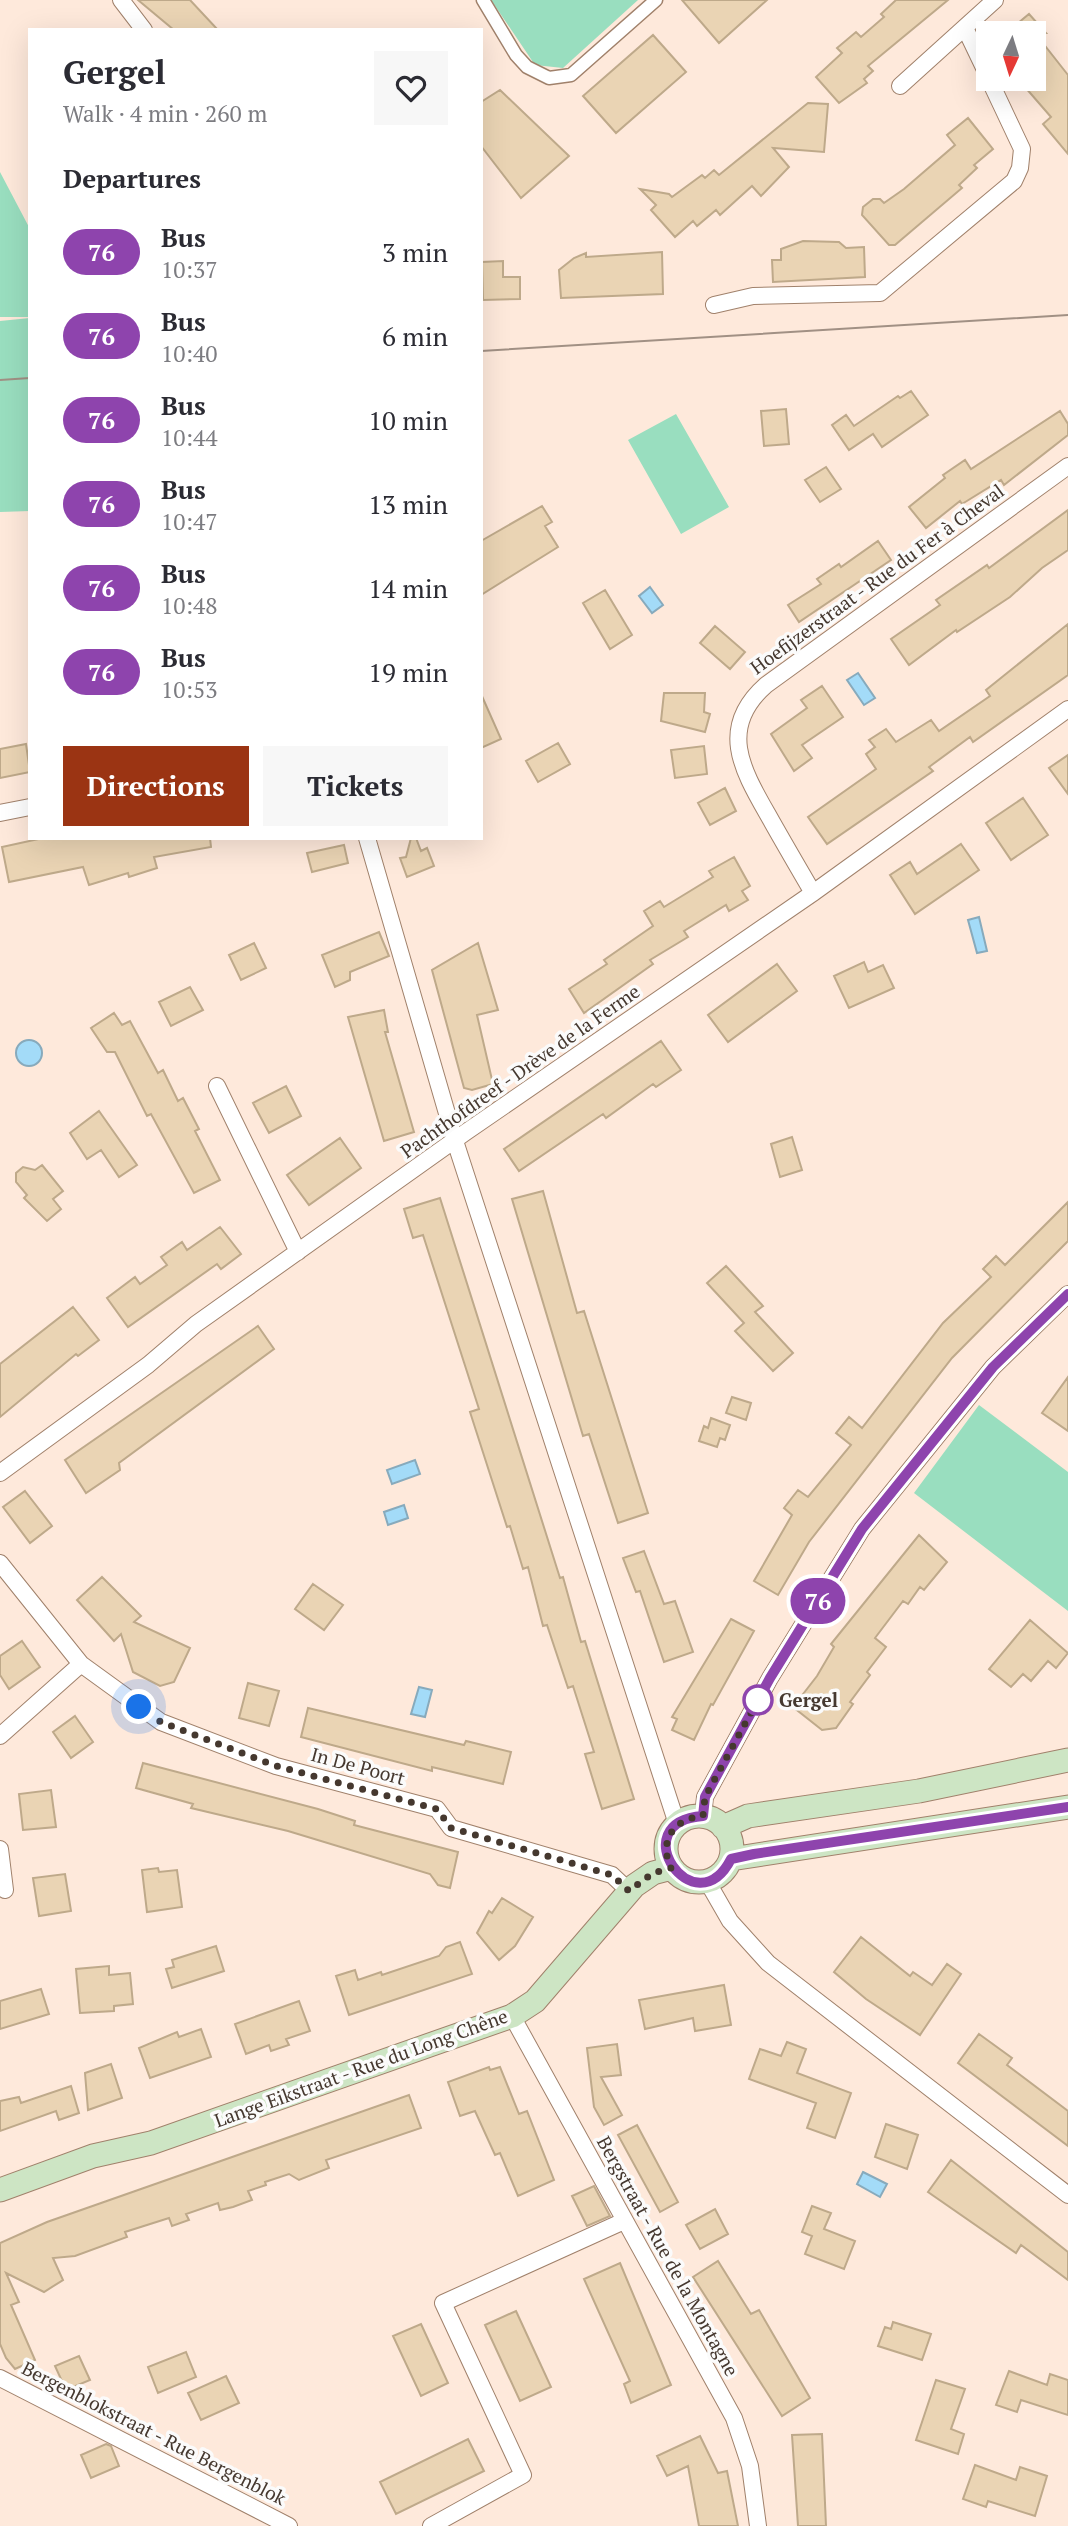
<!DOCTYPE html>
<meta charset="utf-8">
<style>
body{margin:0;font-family:"PT Serif",serif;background:#f7f7f7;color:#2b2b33;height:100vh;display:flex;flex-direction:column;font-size:26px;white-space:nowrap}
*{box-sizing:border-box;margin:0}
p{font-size:23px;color:#7c7c81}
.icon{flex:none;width:38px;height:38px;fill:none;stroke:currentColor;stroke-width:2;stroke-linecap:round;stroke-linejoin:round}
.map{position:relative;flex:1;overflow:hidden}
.sheet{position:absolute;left:28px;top:28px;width:455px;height:812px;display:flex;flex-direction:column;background:#fff;border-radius:0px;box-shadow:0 7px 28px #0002}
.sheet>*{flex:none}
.badge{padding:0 14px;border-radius:23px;font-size:24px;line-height:46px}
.needle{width:46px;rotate:184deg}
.tools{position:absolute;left:976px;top:21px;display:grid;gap:14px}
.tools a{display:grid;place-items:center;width:70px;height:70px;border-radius:0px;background:#fff;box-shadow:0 7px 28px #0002;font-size:35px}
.you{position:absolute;width:35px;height:35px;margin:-18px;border:5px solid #fff;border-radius:50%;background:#1a73e8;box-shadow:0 0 0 10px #1a73e833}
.map>.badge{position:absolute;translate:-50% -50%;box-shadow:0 0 0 4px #fff}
h2{padding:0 35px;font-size:26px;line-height:63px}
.round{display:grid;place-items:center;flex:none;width:74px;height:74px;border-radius:0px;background:#f7f7f7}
.head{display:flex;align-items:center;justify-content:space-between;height:119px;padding:0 35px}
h1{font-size:33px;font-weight:800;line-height:52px}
.cta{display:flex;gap:14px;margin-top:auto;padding:14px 35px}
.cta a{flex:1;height:80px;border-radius:0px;background:#9b3413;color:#fff;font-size:28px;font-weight:800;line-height:80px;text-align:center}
.cta a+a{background:#f7f7f7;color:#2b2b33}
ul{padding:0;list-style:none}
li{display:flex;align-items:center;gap:21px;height:84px;padding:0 35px}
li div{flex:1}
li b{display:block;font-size:26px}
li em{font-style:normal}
li .badge{min-width:77px;font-weight:700;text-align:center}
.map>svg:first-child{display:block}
.green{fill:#99debf}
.water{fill:#a3dbf8;stroke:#87aabc;stroke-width:2}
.building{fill:#ead4b4;stroke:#bea98a;stroke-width:2}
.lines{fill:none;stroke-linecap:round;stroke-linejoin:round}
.pedestrian-casing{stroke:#a0816b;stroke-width:15}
.minor-casing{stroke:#a0816b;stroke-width:18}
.secondary-casing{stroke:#a0816b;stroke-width:25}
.pedestrian{stroke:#fff;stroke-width:12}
.minor{stroke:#fff;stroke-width:16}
.secondary{stroke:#cde5c4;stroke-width:23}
.tram{stroke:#a19084;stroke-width:2}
.line-casing{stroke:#fff;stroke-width:16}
.line{stroke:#8e44ad;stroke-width:10}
.walk{stroke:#45382f;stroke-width:7;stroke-dasharray:0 12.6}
.stop-dot{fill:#fff;stroke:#8e44ad;stroke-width:3.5}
.labels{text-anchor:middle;stroke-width:7;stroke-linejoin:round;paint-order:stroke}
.street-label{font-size:19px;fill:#45382f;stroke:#fbfbfb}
.stop-label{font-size:19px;font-weight:bold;fill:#45382f;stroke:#fbfbfb;text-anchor:start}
</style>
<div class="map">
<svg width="1068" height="2526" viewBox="0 0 1068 2526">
<rect width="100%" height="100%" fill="#fee9db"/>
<path class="green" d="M491,0H638L563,68L535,65Z
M0,172L30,229V317H0Z
M30,318V511L0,512V321Z
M676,414L729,507L681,534L628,440Z
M979,1405L1068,1472V1611L914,1493Z"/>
<path class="water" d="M650,587L663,605L652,613L639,596Z
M858,673L875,698L864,705L847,680Z
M979,917L987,951L977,953L968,920Z
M16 1053a13 13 0 1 1 26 0a13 13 0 1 1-26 0Z
M415,1460L420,1474L392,1484L387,1470Z
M404,1505L408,1518L388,1525L384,1512Z
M419,1687L432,1690L425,1717L411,1714Z
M863,2172L887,2184L880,2197L857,2184Z"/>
<path class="building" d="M138,0H190L218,30H174Z
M682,0H767L719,43Z
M896,0H948L868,66L873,71L864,79L867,83L839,103L816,77L842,53L837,48L856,32L861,37L884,17L881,14Z
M1029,14L1046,33H1035L1068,75V154L1043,124L1051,117L1018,79H1034V33H1006Z
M653,35L686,72L616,133L583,96Z
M500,90L569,156L521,198L481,146V102Z
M808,103L828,104L824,152L773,148L789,167L761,196L752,186L720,215L716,210L697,226L693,221L675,237L651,210L656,205L640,189L669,194L672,197L702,175L705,178L714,170L719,175Z
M968,118L993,149L974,165L977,168L959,185L962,188L895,245H889L862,215L863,207L873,199H880L884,203L904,189L955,145L947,135Z
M803,241L839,242L846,248L864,247L865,277L773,282L772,260H781V249Z
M662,252L663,294L561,298L559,270L574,258L586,253V257Z
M503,261V277H520V299L483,300L482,262Z
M911,391L928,415L882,447L873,434L849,450L832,425L846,415L854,426L898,396L900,398Z
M786,409L789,444L764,446L761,411Z
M1060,411L1068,424V435L1004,485L1001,480L962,504L960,501L926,528L909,507L945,478L943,475L965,460L971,469Z
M826,467L841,489L820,502L805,480Z
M542,506L552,522L545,526L558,547L481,595V541Z
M1068,510V550L1042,568L1010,597L957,632L956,630L909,665L891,639L940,605L936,600L987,565L989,568Z
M878,541L891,560L799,622L788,605L821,584L817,579L839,564L841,567Z
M605,590L632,635L610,649L583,603Z
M1068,624V675L973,742L970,737L929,767L933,771L827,844L808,817L876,769L866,754L875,747L869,740L886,729L896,742L931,720L939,731L990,696L986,690Z
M715,626L745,652L730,669L700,643Z
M822,686L843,717L802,745L812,758L794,771L771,734L807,708L801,700Z
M664,693H705L704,712L710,714L705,732L661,721Z
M481,694L501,739L481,748Z
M558,743L570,764L538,782L526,761Z
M26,744L30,772L0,778V749Z
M704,746L707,774L675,778L671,750Z
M1068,755V794L1049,768Z
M725,788L736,811L710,825L698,803Z
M1023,798L1048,835L1011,860L986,823Z
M43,838H210L211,847L154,857L157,868L129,877L128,873L89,885L83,867L9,882L2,847Z
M411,838H416L421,851L427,848L434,866L407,877L400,858L406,857Z
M961,844L979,870L915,914L890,875L910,862L917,874Z
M344,845L348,863L312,872L307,853Z
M734,857L750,886L742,891L748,900L729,911L726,905L684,931L688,937L650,960L653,964L584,1013L569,989L607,964L604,960L653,926L644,911L660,901L664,907L713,877L709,871Z
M379,932L389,956L350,972V980L335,987L322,955Z
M254,943L266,968L241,980L229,955Z
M478,943L498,1010L477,1015L493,1084L472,1090L464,1088L432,970Z
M864,962L868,972L883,965L894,988L849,1008L834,976Z
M777,964L797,991L728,1042L708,1015Z
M190,987L203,1010L171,1026L159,1002Z
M384,1010L388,1032H385L414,1132L384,1141L348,1017Z
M114,1013L122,1025L130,1021L158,1073L163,1070L178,1101L183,1098L199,1129L195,1131L220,1180L194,1193L151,1114L147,1116L115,1052H107L91,1028Z
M661,1041L681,1070L656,1087L653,1084L606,1118L603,1114L519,1171L504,1149Z
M286,1086L301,1116L269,1133L253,1103Z
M99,1111L137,1165L119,1177L101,1150L87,1159L70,1133Z
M792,1137L802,1170L780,1177L771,1144Z
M340,1138L361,1168L309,1205L287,1175Z
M42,1165L63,1191L53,1199L61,1209L47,1221L24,1198L27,1195L16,1182V1173L23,1167L35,1170Z
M543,1191L577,1313L584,1311L648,1513L618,1523L589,1434L583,1436L512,1199Z
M440,1198L560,1578L563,1577L581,1642L585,1641L634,1799L602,1809L585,1754L594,1752L573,1686L568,1688L547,1625L543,1626L528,1567L523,1569L510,1526L507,1527L470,1412L479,1409L423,1235L413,1238L404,1209Z
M1068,1202V1241L952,1358L809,1542L778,1595L754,1581L792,1515L784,1508L798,1490L808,1497L851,1445L836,1433L849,1417L862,1428L943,1323L991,1277L983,1269L996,1256L1005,1265Z
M220,1227L241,1254L221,1269L217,1264L128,1327L107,1298L135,1277L140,1284L167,1265L161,1257L182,1242L187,1250Z
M726,1266L763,1306L755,1312L793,1353L773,1371L735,1331L744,1323L707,1283Z
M73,1307L99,1340L78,1356L76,1354L0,1417V1364Z
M258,1326L274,1349L119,1463L120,1470L86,1493L65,1460Z
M1068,1377V1431L1042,1413Z
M732,1397L751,1403L746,1420L726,1413Z
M711,1418L730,1425L725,1440L720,1438L717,1447L699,1441L704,1426L708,1428Z
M25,1491L52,1526L30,1543L3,1507Z
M919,1535L947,1562L924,1590L920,1587L908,1604L903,1601L875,1638L886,1647L867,1672L870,1675L850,1702L853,1704L836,1728L822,1730L793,1707L817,1676L834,1647L831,1644Z
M644,1551L664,1604L675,1601L693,1652L664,1662L640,1591L636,1592L623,1558Z
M102,1577L141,1616L134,1622L190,1648L174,1682L160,1686L133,1672L121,1634L114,1641L77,1600Z
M313,1584L343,1605L324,1630L295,1609Z
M731,1619L754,1631L713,1705L711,1704L694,1740L672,1730L677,1719L672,1717Z
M1030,1620L1068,1653L1056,1668L1048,1661L1031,1681L1023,1674L1011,1687L989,1669Z
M22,1641L40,1667L9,1689L0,1675V1656Z
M248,1683L279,1691L269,1726L239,1718Z
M308,1708L464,1745L466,1741L511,1752L503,1784L432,1767V1771L301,1737Z
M75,1716L93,1742L71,1758L53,1732Z
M143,1763L318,1809L355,1821L354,1825L458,1852L450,1888L438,1885L430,1874L288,1831L191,1808L193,1804L136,1788Z
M51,1790L56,1827L23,1830L19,1794Z
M158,1868L159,1872L177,1870L182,1907L147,1912L142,1870Z
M65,1874L71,1911L39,1916L33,1878Z
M502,1898L533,1917L515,1946L499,1960L477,1933L489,1911L492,1913Z
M861,1937L910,1976L913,1972L932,1985L947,1964L961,1974L920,2035L866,1999L834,1972Z
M460,1942L472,1974L349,2015L336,1976L355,1970L358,1980L381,1972L382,1975L439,1956L446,1947Z
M216,1946L224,1971L172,1988L166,1969L174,1967L172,1960Z
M109,1966V1975L130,1973L133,2004L114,2006V2011L80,2013L76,1969Z
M724,1985L731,2025L695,2031L693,2018L645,2029L639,2000Z
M41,1989L49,2014L0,2029V2001Z
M299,2001L310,2031L286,2039L289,2045L271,2051L269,2045L246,2054L235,2024Z
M201,2029L211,2057L150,2078L139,2048L177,2032L179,2037Z
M979,2034L1012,2058L1007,2065L1068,2111V2146L958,2063Z
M787,2042L806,2049L797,2073L851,2093L835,2138L807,2128L816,2103L749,2079L760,2049L781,2056Z
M617,2044L621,2075L601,2077L622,2115L604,2125L594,2107L587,2048Z
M111,2064L122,2098L88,2110L85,2073Z
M489,2067L490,2070L500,2067L519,2114L527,2111L554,2180L518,2196L500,2153L495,2155L475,2111L460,2116L448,2082Z
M71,2086L79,2113L59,2120L56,2111L0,2131V2101L19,2097L21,2103Z
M409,2095L421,2128L326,2160L329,2168L299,2180L289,2174L265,2182L266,2185L248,2191L252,2200L233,2207L220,2210L218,2203L186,2214L189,2220L172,2226L169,2218L125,2232L127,2237L75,2256L53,2258L63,2280L44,2292L6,2273L19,2302L11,2305L35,2360L15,2369L6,2358L0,2344V2243L47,2222Z
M886,2124L918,2135L907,2169L875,2157Z
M637,2125L678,2202L660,2212L618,2135Z
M951,2160L1068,2252V2280L1021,2245L1016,2253L928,2192Z
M594,2186L610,2216L587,2226L572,2196Z
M812,2206L831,2213L824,2229L855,2241L844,2269L805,2254L812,2236L802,2232Z
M715,2209L728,2234L700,2249L686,2225Z
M718,2261L751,2314L759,2310L810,2398L782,2416L693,2277Z
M620,2263L671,2385L631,2403L624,2384L630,2381L584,2279Z
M516,2311L551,2387L520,2401L485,2325Z
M893,2322L931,2334L922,2360L878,2346L885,2327L891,2329Z
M421,2324L448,2383L421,2396L393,2336Z
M186,2352L196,2377L158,2393L148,2367Z
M79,2356L90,2380L66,2390L55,2366Z
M1009,2371L1047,2385L1050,2374L1068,2380V2415L1021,2400L1017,2412L996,2405Z
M226,2376L239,2403L201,2420L188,2393Z
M936,2380L965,2389L951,2429L964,2434L958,2454L916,2440Z
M822,2434L826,2526H798L792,2435Z
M700,2436L718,2473L727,2471L738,2526H699L688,2466L667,2476L657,2456Z
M468,2439L484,2471L396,2514L380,2482Z
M106,2444L111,2446L119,2466L91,2478L81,2455Z
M975,2465L1016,2480L1020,2467L1047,2476L1035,2516L988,2501L986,2507L963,2499Z"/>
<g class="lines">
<defs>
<path id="pedestrian" d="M483,0L516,55L527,67L549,78L571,75L656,0"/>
<path id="minor" d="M121,0L144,30
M965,28L989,78
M900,86L995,0
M714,305L753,296L880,293L1014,181L1020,168L1022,149L989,79
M0,813L30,807
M367,838L455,1141L677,1824
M813,893C799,869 785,845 772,822C745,774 715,730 766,685L1068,466
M217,1086L298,1252
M0,1473L148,1365L196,1324L466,1132L813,893L1068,709
M0,1563L81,1664L161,1722L276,1766L437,1809L451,1828L612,1875L629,1891
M0,1736L81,1664
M703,1816L705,1797L770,1678L862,1529L993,1367L1068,1294
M0,1849L5,1890
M707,1881L730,1921L768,1963L1068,2195
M512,2016L734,2418L750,2466L758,2526
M0,2378L289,2526
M431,2526L523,2475L443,2303L624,2221"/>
<path id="secondary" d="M666 1849a33 33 0 1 1 66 0a33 33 0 1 1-66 0Z
M723,1827L748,1816L919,1791L1068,1760
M731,1859L1068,1807
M0,2190L93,2156L151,2143L512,2016L535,2001L634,1886L653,1873L672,1868"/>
</defs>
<use href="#pedestrian" class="pedestrian-casing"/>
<use href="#minor" class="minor-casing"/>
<use href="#secondary" class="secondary-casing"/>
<use href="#pedestrian" class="pedestrian"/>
<use href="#minor" class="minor"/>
<use href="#secondary" class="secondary"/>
<path class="tram" d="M481,351L1068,315
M0,380L30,378"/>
</g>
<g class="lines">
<defs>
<path id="line" d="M1068,1294L993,1367L862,1529L770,1678L705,1797L703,1816C621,1822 695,1929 731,1859L754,1854L1068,1807"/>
</defs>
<use href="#line" class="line-casing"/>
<use href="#line" class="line"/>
<path class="walk" d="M139,1707L161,1722L276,1766L437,1809L451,1828L612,1875L629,1891L653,1873L671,1868C658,1841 674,1818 703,1816L705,1797L758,1700"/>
</g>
<circle class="stop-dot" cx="758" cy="1700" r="14"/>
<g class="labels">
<g class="street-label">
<text transform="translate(877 579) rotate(-36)" y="7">Hoefijzerstraat - Rue du Fer à Cheval</text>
<text transform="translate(520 1071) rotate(-35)" y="7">Pachthofdreef - Drève de la Ferme</text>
<text transform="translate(358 1766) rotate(15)" y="7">In De Poort</text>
<text transform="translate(361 2068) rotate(-20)" y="7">Lange Eikstraat - Rue du Long Chêne</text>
<text transform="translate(668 2256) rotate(61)" y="7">Bergstraat - Rue de la Montagne</text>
<text transform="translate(154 2433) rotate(27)" y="7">Bergenblokstraat - Rue Bergenblok</text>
</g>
<g class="stop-label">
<text x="779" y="1707">Gergel</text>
</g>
</g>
</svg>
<div class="tools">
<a><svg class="needle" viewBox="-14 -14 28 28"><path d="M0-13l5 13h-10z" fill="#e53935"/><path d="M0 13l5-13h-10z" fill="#7c7c81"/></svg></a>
</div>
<div class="you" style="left:139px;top:1707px"></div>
<b class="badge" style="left:818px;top:1601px;background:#8e44ad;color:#fff">76</b>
<section class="sheet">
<div class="head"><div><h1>Gergel</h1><p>Walk · 4 min · 260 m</p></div><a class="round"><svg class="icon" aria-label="heart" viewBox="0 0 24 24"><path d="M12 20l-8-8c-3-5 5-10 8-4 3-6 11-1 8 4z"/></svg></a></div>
<h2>Departures</h2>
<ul>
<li><span class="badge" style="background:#8e44ad;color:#fff">76</span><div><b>Bus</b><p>10:37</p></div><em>3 min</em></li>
<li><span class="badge" style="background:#8e44ad;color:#fff">76</span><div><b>Bus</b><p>10:40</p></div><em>6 min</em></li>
<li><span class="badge" style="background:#8e44ad;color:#fff">76</span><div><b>Bus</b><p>10:44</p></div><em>10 min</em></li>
<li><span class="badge" style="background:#8e44ad;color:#fff">76</span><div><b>Bus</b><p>10:47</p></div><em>13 min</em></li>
<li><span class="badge" style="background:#8e44ad;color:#fff">76</span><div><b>Bus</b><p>10:48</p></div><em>14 min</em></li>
<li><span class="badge" style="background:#8e44ad;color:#fff">76</span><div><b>Bus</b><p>10:53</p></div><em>19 min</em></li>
</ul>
<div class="cta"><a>Directions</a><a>Tickets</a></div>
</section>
</div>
